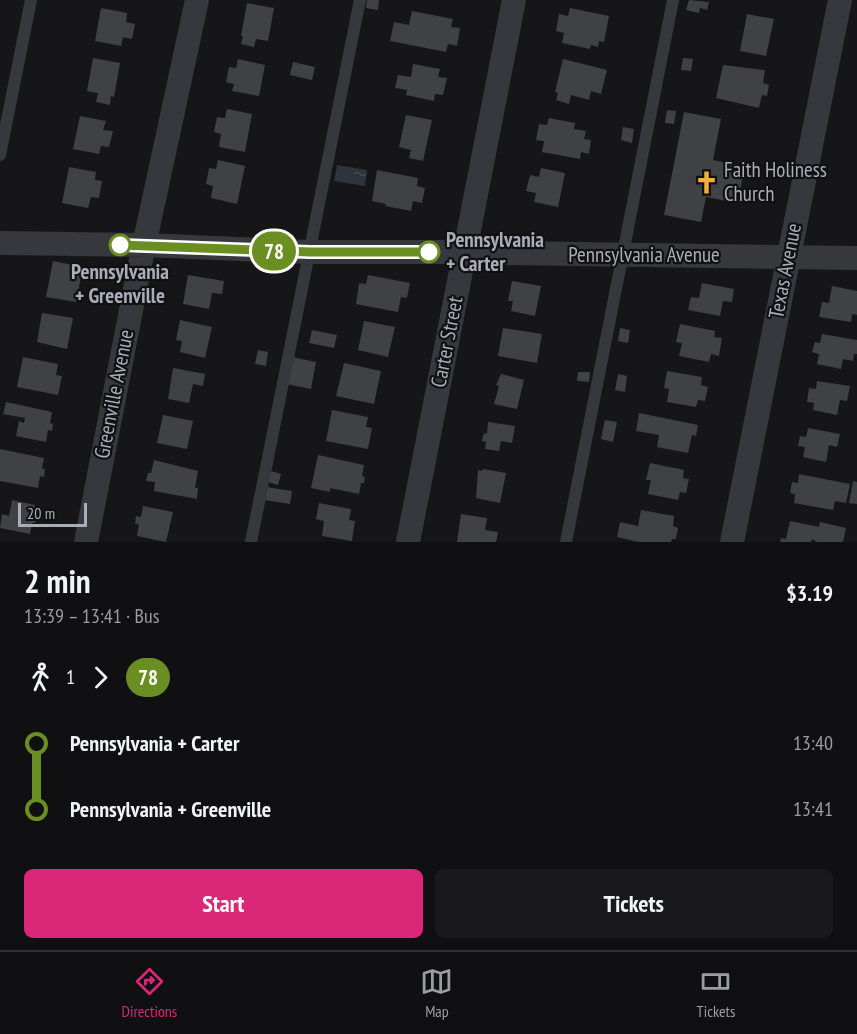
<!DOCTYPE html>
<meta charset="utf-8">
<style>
body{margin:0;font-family:"PT Sans Narrow",sans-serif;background:#19191b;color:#f1f3f6;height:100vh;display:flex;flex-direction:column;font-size:22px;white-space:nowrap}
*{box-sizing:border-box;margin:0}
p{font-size:20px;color:#9c9d9f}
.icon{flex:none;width:33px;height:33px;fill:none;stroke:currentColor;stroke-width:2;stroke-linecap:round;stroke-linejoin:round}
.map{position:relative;height:542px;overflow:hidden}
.side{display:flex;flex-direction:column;background:#101012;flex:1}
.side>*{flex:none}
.badge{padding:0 12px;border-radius:20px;font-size:21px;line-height:39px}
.scale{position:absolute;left:18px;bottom:15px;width:69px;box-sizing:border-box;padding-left:6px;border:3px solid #a8adb8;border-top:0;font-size:16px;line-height:21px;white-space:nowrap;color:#a8adb8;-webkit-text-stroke:4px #111113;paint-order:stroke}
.map>.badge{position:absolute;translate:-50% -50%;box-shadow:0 0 0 3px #fff}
.legs{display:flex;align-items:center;gap:9px;height:66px;padding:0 24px;font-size:20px}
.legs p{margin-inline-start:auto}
.summary{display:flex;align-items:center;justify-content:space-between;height:102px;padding:0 24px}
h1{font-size:33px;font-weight:700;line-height:45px}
.action{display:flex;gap:12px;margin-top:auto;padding:12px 24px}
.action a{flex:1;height:69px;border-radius:9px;background:#db2777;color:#fff;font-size:24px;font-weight:700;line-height:69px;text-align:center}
.action a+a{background:#19191b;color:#f1f3f6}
ul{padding:0 24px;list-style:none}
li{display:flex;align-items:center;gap:21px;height:66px;font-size:22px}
li i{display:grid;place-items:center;width:9px;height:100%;margin:0 8px;background:currentColor}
li i::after{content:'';width:15px;height:15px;margin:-8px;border:4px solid;border-radius:50%;background:#101012}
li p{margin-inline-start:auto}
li:first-child i{background:linear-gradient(#0000 50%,currentColor 0)}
li:last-child i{background:linear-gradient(currentColor 50%,#0000 0)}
.tabs{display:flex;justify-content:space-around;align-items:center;height:84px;border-top:2px solid #303032;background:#101012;font-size:16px;color:#9c9d9f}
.tabs a{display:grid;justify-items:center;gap:3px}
.tabs .on{color:#db2777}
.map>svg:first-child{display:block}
.water{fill:url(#water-ripples)}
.building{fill:#404145}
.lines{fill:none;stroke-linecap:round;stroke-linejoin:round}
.service{stroke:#37383d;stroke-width:12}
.minor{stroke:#37383d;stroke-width:24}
.line-1-casing{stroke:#fff;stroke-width:14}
.line-1{stroke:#6b8e23;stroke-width:9}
.stop-1-dot{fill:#fff;stroke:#6b8e23;stroke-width:3}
.labels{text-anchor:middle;stroke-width:4.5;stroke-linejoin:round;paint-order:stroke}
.poi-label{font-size:21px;fill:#a8adb8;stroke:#111113;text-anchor:start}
.stop-label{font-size:21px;font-weight:bold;fill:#a8adb8;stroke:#111113;text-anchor:start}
.street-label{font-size:21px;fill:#a8adb8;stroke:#111113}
</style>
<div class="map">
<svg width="857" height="542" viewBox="0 0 857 542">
<defs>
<pattern id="water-ripples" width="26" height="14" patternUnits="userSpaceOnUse" patternTransform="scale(1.5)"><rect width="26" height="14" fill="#2c353c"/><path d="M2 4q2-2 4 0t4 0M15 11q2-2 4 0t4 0" fill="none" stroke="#485056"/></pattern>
</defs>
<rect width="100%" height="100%" fill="#161618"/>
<path class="water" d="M337,165L367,170L365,186L334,181Z"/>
<path class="building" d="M367,0H379L378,10L366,8Z
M689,0L709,2L707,10L700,8L699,13L686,10Z
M247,3L274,8L268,41L256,39L254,47L241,44L243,36H241Z
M101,8L127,13L126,22L135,24L132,39L123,37L121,46L95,41Z
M570,8L609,16L604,42L599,41L598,47L591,45L590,49L562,43L564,33L556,31L559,14L568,16Z
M412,11L453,19L451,27L460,28L457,46L448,44L446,52L390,41L394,22L409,25Z
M747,14L774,19L766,56L740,51Z
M93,58L120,63L114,97L111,96L110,105L96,102L98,93L87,91Z
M683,58L693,59L691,71L681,70Z
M238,59L265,65L259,96L232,91L234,84L226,82L229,67L236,68Z
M563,59L607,70L601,94L591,91L589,100L571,95L569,104L556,100L558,93L555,92Z
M293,62L315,67L312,80L290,75Z
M413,64L440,69L438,77L447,78L443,95L435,94L434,101L406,95L407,90L395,88L398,75L411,77Z
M723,65L765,70L763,83L769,85L767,96L762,95L759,108L716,98Z
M227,109L252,114L245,152L219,147L221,134L214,132L217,117L225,118Z
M667,110L676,111L674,124L665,123Z
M684,112L721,119L713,160L745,167L737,203L706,197L701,222L664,215Z
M406,115L432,120L423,161L409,158L411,150L399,147Z
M80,116L106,121L103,130L113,131L109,147L101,146L99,154L73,149Z
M549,118L575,123L574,129L586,131L584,139L591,140L589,154L581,152L580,159L542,152L544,141L536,140L539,124L547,125Z
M623,127L634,129L632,143L621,140Z
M218,160L245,166L237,204L211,198L213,186L206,184L209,168L216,169Z
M69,167L96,172L95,180L102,181L99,198L91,197L88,208L62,203Z
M541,168L565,173L558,207L534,202L536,193L526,191L530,175L539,177Z
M377,170L418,178L417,186L425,188L422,203L413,201L411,211L385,206L386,204L372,201Z
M53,261L83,267L76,302L46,297Z
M188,275L224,281L222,294L212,293L209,309L183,304Z
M368,275L410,283L407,298L401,297L398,312L356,304L359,283L366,284Z
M512,281L541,286L535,316L511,311L513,301H508Z
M702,283L734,289L732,302L723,301L720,316L688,310L691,297L699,298Z
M832,286L857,291V315L852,314L851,322L819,317L822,302L829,303Z
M42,313L73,318L67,349L37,342Z
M180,320L212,327L205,358L180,352L182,341L176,340Z
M364,321L395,327L388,357L358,350Z
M680,324L715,331L714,337L722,338L719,356L711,354L709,362L679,356L682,343L676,342Z
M503,328L542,334L537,363L498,356Z
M620,328L630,330L628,343L618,341Z
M312,330L337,335L334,348L309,343Z
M822,334L857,340V354H854L853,361L843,359L841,369L817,364L819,354L812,352L815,342L820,343Z
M258,350L268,352L266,366L255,364Z
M23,357L58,364L56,375L62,376L58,395L17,387Z
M292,357L316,362L311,389L286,384Z
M344,363L381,371L374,404L336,396Z
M173,368L205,374L203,386L193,384L189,403L168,399Z
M667,371L702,377L701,385L708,387L705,401L698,400L696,407L667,402L669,389L664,388Z
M578,372H590L589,382L577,381Z
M501,374L524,380L517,409L494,404L499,386L496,385Z
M618,374L627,376L625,392L615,390Z
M817,381L850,386L847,401L840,400L837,415L813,410L814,403L807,402L809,388L816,389Z
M6,402L52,412L50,423L53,424L52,431L48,430L46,442L16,436L19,421L24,423L25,418L3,414Z
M332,410L368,417L366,427L372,428L368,449L326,441Z
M639,413L698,425L696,436L692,435L688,453L657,447L659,435L636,431Z
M163,415L193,421L187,449L157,443Z
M605,420L617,422L613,442L601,439Z
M488,422L515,426L512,443L501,441L499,451L485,449L486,442L482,441L484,433L487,434Z
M808,428L840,434L837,447L829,445L826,462L803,457L805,447L798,446L800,436L806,437Z
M0,449L44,458L42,469H45L44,477L40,476L38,488L0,481Z
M318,455L364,465L362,476L365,477L364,483H361L359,494L330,488V492L311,488Z
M154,460L198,471L195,488H198L197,499L154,491L155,482L146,481L148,473H151Z
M650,463L684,470L683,478L689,479L686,493L680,492L678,500L648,494L651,480H646Z
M483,469L506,473L500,503L476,498L478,470L482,471Z
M271,471L281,474L278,485L268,482Z
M799,474L850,484L846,503L835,501L833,510L794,503L795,494L790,493L792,482L798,483Z
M853,481L857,482V504L849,503Z
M266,487L292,491L290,504L264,500Z
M12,500L35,505L33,515L36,516L35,523H32L30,534L0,528L2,514L9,516Z
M319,503L351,509L349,520L355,521L352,541L322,536L324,521L316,519Z
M143,506L173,512L166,542L137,536L139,524H135L136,516L141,517Z
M641,510L674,516L673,526L678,528L676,539H672L671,542H639L617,537L620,522L638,526Z
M461,514L487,518L485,530L498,532L496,542H457Z
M790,521L819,527L820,522L846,528L843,542H817L812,539L811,542H780L781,538L786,539Z"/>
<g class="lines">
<path class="service" d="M0,155L31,0
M251,542L360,0
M566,542L673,0"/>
<path class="minor" d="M0,243L144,245L310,252H436L857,258
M86,542L140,264L197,0
M408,542L514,0
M732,542L840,0"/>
</g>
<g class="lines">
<defs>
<path id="line-1" d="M120,245L310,252H429"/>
</defs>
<use href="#line-1" class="line-1-casing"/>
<use href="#line-1" class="line-1"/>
</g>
<defs>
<symbol id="church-bare" viewBox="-9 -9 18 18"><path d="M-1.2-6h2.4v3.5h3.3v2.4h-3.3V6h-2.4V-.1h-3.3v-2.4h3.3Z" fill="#f2b134" stroke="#111113" stroke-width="2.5" paint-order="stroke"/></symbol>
</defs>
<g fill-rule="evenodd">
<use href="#church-bare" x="690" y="166" width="33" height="33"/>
</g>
<g class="stop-1-dot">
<circle cx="120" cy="245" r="10"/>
<circle cx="429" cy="252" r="10"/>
</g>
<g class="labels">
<g class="poi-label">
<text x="724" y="177">Faith Holiness<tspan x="724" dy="24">Church</tspan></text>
</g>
<g class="stop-label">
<text x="446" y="247">Pennsylvania<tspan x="446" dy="24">+ Carter</tspan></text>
<text x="120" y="279" text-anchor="middle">Pennsylvania<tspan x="120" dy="24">+ Greenville</tspan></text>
</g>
<g class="street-label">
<text x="644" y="262">Pennsylvania Avenue</text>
<text transform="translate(785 271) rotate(-79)" y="7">Texas Avenue</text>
<text transform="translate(447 342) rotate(-79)" y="7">Carter Street</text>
<text transform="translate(114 394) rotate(-79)" y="7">Greenville Avenue</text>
</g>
</g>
</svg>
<div class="scale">20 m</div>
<b class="badge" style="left:274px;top:251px;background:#6b8e23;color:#fff">78</b>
</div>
<section class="side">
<div class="summary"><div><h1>2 min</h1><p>13:39 – 13:41 · Bus</p></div><b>$3.19</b></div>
<div class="legs"><svg class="icon" aria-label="walk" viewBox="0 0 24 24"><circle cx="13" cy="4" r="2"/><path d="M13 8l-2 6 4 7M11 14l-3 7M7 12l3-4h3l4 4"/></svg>1<svg class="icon" aria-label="forward" viewBox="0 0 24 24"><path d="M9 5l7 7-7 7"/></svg><b class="badge" style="background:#6b8e23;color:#fff">78</b></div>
<ul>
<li><i style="color:#6b8e23"></i><b>Pennsylvania + Carter</b><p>13:40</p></li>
<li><i style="color:#6b8e23"></i><b>Pennsylvania + Greenville</b><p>13:41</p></li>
</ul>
<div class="action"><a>Start</a><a>Tickets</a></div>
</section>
<nav class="tabs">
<a class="on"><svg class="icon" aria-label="directions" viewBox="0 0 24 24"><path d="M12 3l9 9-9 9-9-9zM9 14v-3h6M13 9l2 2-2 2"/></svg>Directions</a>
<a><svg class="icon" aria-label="map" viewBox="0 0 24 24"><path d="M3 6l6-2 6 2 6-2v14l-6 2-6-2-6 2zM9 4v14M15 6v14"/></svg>Map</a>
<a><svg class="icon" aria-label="tickets" viewBox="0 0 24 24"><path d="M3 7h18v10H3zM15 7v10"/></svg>Tickets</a>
</nav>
